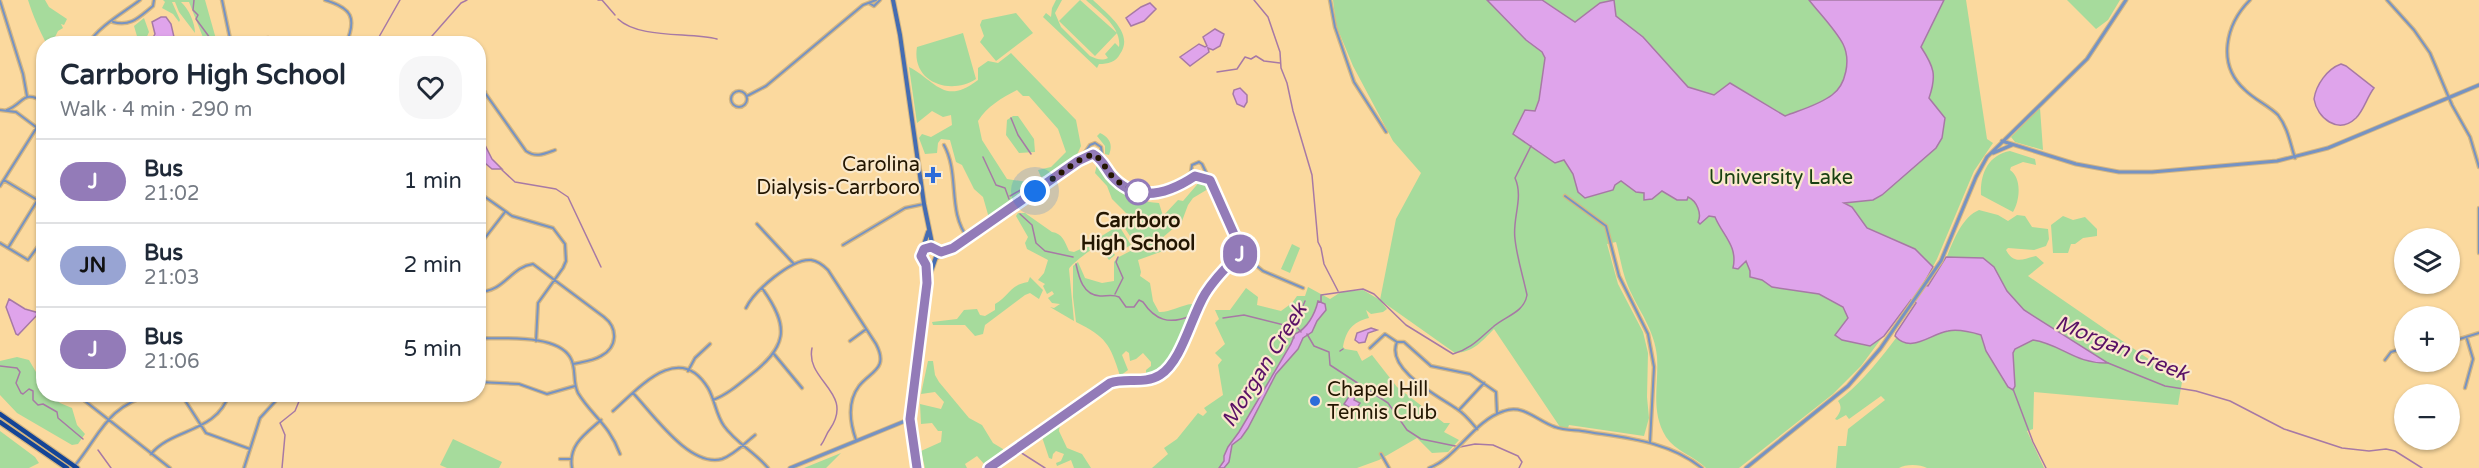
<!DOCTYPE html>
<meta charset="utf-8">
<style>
body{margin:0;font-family:"Varela Round",sans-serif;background:#f6f6f7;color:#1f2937;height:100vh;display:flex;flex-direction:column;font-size:22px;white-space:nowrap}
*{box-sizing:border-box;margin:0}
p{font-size:20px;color:#747a83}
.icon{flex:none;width:33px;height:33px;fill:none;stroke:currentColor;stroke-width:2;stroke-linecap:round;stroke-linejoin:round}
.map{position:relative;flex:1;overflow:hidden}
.details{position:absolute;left:36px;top:36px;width:450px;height:366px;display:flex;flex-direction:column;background:#fff;border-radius:24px;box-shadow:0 2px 4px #0004}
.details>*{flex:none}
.badge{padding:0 12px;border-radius:20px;font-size:21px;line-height:39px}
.fabs{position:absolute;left:2394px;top:228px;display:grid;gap:12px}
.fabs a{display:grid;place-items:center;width:66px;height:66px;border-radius:50%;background:#fff;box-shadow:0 2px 4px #0004;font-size:30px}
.you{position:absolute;width:30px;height:30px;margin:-15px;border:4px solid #fff;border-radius:50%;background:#1a73e8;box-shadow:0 0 0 9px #1a73e833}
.map>.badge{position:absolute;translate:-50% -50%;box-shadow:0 0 0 3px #fff}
.round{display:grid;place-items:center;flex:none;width:63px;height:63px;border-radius:24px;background:#f6f6f7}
.head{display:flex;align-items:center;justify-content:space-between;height:102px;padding:0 24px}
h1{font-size:28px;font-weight:800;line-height:45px}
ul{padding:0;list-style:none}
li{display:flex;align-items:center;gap:18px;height:84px;padding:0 24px;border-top:2px solid #e0e1e3}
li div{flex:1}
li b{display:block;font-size:22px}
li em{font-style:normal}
li .badge{min-width:66px;font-weight:700;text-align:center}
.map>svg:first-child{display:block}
.green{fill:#a6db9c}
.water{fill:#dfa4eb;stroke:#a779a5;stroke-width:1.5}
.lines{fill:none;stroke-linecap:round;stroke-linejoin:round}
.stream{stroke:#a779a5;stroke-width:1.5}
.minor-casing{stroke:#d4b682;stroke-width:4.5}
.tertiary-casing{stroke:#d4b682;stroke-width:5}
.secondary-casing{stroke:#d4b682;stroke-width:6}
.trunk-casing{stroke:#d4b682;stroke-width:7}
.minor{stroke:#7693c3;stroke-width:2}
.tertiary{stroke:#7693c3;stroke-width:3}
.secondary{stroke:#446cb2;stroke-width:4}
.trunk{stroke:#144496;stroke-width:4.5}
.line-casing{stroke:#fff;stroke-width:14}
.line{stroke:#937bb8;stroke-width:9}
.walk{stroke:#231601;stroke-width:6;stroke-dasharray:0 10.8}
.poi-dot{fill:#2e6cd9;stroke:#fae9cc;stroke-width:2}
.stop-dot{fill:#fff;stroke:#937bb8;stroke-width:3}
.labels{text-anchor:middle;stroke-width:4.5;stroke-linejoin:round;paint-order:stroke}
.poi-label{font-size:20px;fill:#231601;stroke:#fae9cc;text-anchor:end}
.park-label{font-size:20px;fill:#194112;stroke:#fae9cc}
.stop-label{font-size:20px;font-weight:bold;fill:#231601;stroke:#fae9cc}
.water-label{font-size:21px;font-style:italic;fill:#591166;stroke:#fae9cc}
</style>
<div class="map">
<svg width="2479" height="468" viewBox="0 0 2479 468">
<rect width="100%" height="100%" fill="#fbd99e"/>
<path class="green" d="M28,0H45L49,7L67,19L64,25L61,24L63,28L58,31L52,43H46C39,29 33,16 28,0Z
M163,0H205L216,39L204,40L189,2H181C189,9 195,23 195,33L179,12L175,2H172L180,20L179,22L173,14L162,8L165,2Z
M1056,0H1062L1055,13L1061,27L1090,56C1096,59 1102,61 1108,58L1105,54L1115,43L1119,47C1122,27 1099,12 1086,0H1093C1106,13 1135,33 1120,54C1116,62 1108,64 1099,64L1097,68L1043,17L1046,13L1051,17L1052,8Z
M1080,0L1117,33L1095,56L1059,21Z
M1333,0H1966L1987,139L1993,143L1974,171L1937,259L1929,274L1861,366L1833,394L1739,468H1706C1694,456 1675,451 1666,437C1650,411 1659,385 1657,357C1655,330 1638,310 1628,286C1622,272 1620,256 1616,242L1607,244L1618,284L1643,332L1648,353L1647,397L1649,418L1644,436L1569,425L1568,428L1560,427L1494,329C1482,341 1474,352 1455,353L1380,300L1387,309L1383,312L1371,314L1366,310L1369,318C1352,322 1346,331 1343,347L1345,349L1357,351L1362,361L1372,355L1397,387L1444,423H1450L1444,432L1459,440L1448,452L1432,453L1417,438L1379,460L1357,468H1152L1168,454L1164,448L1177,439L1198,413L1203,416L1207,412L1204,408L1223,395L1218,365L1222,360L1215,353L1225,344L1215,323L1219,319L1215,310H1230L1246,288L1258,297L1257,305L1281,311L1292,303L1297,296H1305L1308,287L1330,299L1341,292L1363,290L1380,300L1396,219L1421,173L1393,141L1353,66L1336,25Z
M2067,0H2120L2108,20L2096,29Z
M1016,13L1033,33L996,61L980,42L984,36L980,25L982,20Z
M144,18L149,32L144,43H139L134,26Z
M963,33L976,79C950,96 911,82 917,47Z
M1011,53L1076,120L1081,146L1076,157L1049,175L1041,177L1038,170L1051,167L1066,152L1058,129L1029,96H1023L1017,90C1002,98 987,106 978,121L982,140L1007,179L1027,182L1030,188L989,218L983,197L974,189L962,165L956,162L950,140L941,139L938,143L937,153L925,154L919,138L922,134L931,137L952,125L951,115L943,117L932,111L917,123L909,67C936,81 944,106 978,80V68L988,61L998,63Z
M2040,108L2043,150L2015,142L2011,137Z
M1013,116H1018L1034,139L1035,152L1019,153L1006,135L1007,120Z
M1100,133C1110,138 1113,144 1109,155L1105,154V146L1097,136Z
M2010,151L2035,159L2036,165L2023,162L2011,167L2010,170C2022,178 2020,200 2013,212L1981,195C1980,174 1988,155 2010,151Z
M1097,164C1113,191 1127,201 1159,203L1163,216L1178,200L1183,201L1201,180L1208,189L1193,198L1188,205L1182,221L1162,238L1163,251L1138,260L1141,272L1140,276L1150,283L1153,301L1159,312C1168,313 1181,305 1192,304L1195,312C1182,336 1172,366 1146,377V370L1151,366V362L1143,353L1136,359L1130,361L1129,353L1126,351L1122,355L1128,370L1120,376C1110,344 1106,337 1076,322L1073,297V266L1078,262L1085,278L1102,283L1114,281V262L1117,258L1140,246L1141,239L1134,242L1124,227L1121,229L1131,245L1124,249L1114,234C1104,241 1073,261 1069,269L1074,321L1050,307L1054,308L1060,304L1052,303L1048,298L1054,294L1052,291L1047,294L1043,286L1045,284L1038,280L1044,273L1048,260L1027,249L1025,243L1028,237L1016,216L1018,213H1025L1052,232C1062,233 1065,242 1069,251L1074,252L1085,247H1094L1092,242L1121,224L1129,216L1112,199L1107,186L1095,173Z
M1979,210L1998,215L2008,221L2017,215L2025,216L2032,227L2048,229L2049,239L2046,246L2034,250L2008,248L2006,250C2014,265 2023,259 2036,256L2044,263L2028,276L2182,382L2178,405L2034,392L2033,429L2027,431L2044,468H1927C1920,464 1905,464 1899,468H1836L1838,446H1846L1848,429L1885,400L1881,396L1849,419L1846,415L1837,420L1835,419C1840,413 1843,408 1838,401C1875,373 1909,320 1935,282C1948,262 1955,220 1979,210Z
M2063,216L2073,220L2085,217L2097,229V236L2083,238L2075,244H2071L2068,253H2053L2051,225Z
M1105,241L1115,255L1109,260L1098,246Z
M1292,244L1300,248L1290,273L1281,269Z
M1030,277L1043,290L1039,299L1030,293L1025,295L985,325L983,334L975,336L965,325H933L932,322L957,319L964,310L977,309L980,315L985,316L995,310V304C1009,297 1009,285 1028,282Z
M17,357L29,360L43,384L44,394L53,395L60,403L72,408L77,425L85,434L78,444L72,445L17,413L0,395V361Z
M928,361H933L935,375L939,382L969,418L982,425L993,443L1003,449V452L985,465L977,456L965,464L967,468H925L921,451L941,442L942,431H938L932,423L921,424L920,404L941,409L944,402L935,392L921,394Z
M1060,424L1059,431L1067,448L1082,454L1091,468H1074L1071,460L1057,466L1056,463L1061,461L1064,454L1056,451L1053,454L1052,459L1049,458L1042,437Z
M0,431L35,457L39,463L29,468H0Z
M453,439L502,462L499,468H447L440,465Z
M841,453L826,468H804Z"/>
<path class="water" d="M1487,0H1542L1575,22L1600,3L1614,0L1616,16L1643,37L1688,87L1714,95L1730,83L1785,116C1800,110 1819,105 1832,95C1846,85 1851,60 1843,44C1835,29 1820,14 1809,0H1944L1921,47C1934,67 1937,75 1929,98L1945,118L1942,138L1936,148L1882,195L1873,200L1844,203L1852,207L1867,228L1915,249L1933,267L1923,285L1928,286L1946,257L1983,258L1994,267L2007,291L2024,310L2108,363C2075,364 2061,344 2033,340L2015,349L2013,353L2015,386L2013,390L2008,387L1986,351L1981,335C1971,332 1958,329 1948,331C1930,334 1911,354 1895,336L1896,333L1916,303L1911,300L1884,336L1870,346L1842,340L1835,335L1848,318L1843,307L1819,294L1772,287L1762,280L1750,277V271L1746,261L1738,269L1733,268C1738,246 1723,236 1715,217L1709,216L1700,224L1698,222C1702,214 1697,201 1688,197L1687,200H1677L1662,191L1652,199L1644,200V193L1636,192L1621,181L1615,185L1613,190L1585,198L1578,192L1573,174L1564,160L1555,163L1513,134L1525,110L1535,111L1539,100L1545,58L1542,52L1526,40Z
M1150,3L1156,9L1144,21L1131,26L1126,18L1141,7Z
M161,17H166L171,24L174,37L167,40L151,41L155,34L152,22Z
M1215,29L1224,34L1220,46L1213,50L1208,48L1209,52L1190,66L1180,57L1199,44L1205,47L1207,46L1203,37Z
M2341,64L2346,66L2374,88C2367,97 2364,110 2356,118C2338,135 2317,118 2314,99C2316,85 2327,69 2341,64Z
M1240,88L1247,95V102L1244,107L1237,104L1233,94L1234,90Z
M478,133L482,134L481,137L492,159L502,169H492L479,158Z
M9,299L25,309L39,313L18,335L16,334L6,307Z
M1318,301L1325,304L1326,310L1317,321L1312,332L1303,338L1298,349L1276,374L1248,428L1241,438L1232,445L1229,462L1224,468H1219L1224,461V456L1228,447L1239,432L1291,344L1295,334C1307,329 1315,314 1318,301Z
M1371,328L1377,330L1368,333L1365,342L1359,343L1355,340L1357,333Z
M1352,392L1356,395L1354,400L1360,403L1355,411L1344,404Z"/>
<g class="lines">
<path class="stream" d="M194,0L193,10L198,15L196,19L210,38
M598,0H602L615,15
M1254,0L1268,17L1280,52L1281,68L1287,83L1293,111L1312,175L1318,242L1321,248L1324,264L1338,291
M618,19C639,39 690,32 717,39
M375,44L400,0
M425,44L461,3L467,0
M1217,72L1237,69L1245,57L1251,59L1256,56L1264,61L1280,63
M1011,118L1018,135L1031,154
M983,157L996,185L1005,188L1009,199
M502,170L515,182L556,189L568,197L601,267
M1010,196L1024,188
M1020,214L1032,225L1036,243L1045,251L1073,257
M1076,264C1079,278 1083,295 1100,296C1107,296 1113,294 1119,297L1126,307H1134L1139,300L1143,302C1155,320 1169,325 1190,316
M1115,294L1123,278L1116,262L1118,257
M1321,302V295L1363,289L1374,294L1406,325L1453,354C1471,349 1479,339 1493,327C1505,316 1524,313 1527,295C1523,276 1517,258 1515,239C1512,218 1524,198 1515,178L1531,146
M1223,318L1244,315L1284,325L1294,338
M1301,332L1295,325L1305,301
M1307,334L1314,346L1329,352L1330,365L1388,403L1407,430L1421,439L1460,447L1475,444L1493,445L1518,456L1522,462L1519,468
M812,348C805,381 855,392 830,429C826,434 825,440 821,445
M1340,351L1343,349
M2108,363L2165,386L2196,391L2230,401L2284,429L2342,448L2369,451L2386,449L2395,451L2422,468
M0,366L17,368L20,372L16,383L21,393L23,394L29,389L33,391V400L38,405L43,404L57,412L58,418L83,439
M2013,389L2033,442L2046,468
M98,450L111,468
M1020,452L1045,468
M282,468L285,435L280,423L295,411L302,394"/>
<defs>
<path id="minor" d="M222,0L231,43
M325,0C352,8 357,18 346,44
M1330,0L1335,27L1354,82L1386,132
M2250,0C2226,24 2216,64 2245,90C2255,100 2268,105 2278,115C2288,128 2290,143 2295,158
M2387,0L2414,30L2430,53L2452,105L2470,137L2479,167
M0,1L23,74L27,96
M869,3L874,6L880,0
M113,22C131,27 139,17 153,6L154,0
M88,44C99,26 123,13 140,0
M228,44L268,38L286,44
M478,83L526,151C536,158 544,154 555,150
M731 99a8 8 0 1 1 16 0a8 8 0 1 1-16 0Z
M747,96L766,86L863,5L876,0
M478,97L485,92
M0,110L16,112L44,133
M7,110C25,103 22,89 44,102
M944,145C960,174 947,212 968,238
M1081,158L1090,145L1095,143L1101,147L1103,161
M4,180L44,204
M1185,181L1191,172L1192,165L1199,162L1202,164L1247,258L1263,271L1303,288
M0,186L44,116
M478,192L512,216L553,228L565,244L566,261L563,268L538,303L536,341
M1565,196L1606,226L1619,276L1648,334L1654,367L1650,442
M2479,208V253
M757,224L794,264
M0,243L28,260L44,238
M843,245L905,208L924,204
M478,247L505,212
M8,248L37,201
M935,250L941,252L950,249
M936,259L1078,161L1093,154C1102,159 1105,167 1111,175C1136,205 1168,194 1195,176L1210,180
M478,292C505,292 510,267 533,264L604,317C618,328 618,347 601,356C593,361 582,362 573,364
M746,308C754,291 792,258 811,260C818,261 823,265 828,270L876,344C889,369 871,371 859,386C847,402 850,423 856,440
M478,338C504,339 556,334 570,357C577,368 572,381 578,393C592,416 609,424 620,454
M850,341L865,330
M2450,342L2479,333
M1370,348L1385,334L1397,342
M774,354L802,388
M2385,360L2391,352L2404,348
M688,371L695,358L710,344
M478,382L519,384L547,394L575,386
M2465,388L2473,359L2467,339
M633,393C653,414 690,468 722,459C734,455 745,443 755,435
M76,394L170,468
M181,394L206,433L250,449
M713,400C726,395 737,386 748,377C787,347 791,328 762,288
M1459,410L1484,383
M613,411C638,389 679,340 708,388C715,400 716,415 724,426C736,443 755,452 768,468
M1477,429C1471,422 1465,414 1457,409C1438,396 1385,369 1397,342H1404L1431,366L1470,374L1496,392L1497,413
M151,454C172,428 217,433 229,394
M1381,454L1389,468
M560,459H571
M73,468C102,433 105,407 153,394
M244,468L260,418L282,394
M572,468C568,445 585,434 601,420
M989,468L1110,383C1126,377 1144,385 1160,375C1182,361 1191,317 1205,294C1215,278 1228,265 1242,252
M1429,468C1458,457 1473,421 1504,411C1524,404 1537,421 1555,427C1563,430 1573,430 1582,431C1624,438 1667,440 1702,468"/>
<path id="tertiary" d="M2002,141L2076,164L2119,172H2152L2277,161L2328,148L2479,85
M1993,153L2012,145
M790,468L910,419
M1746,468L1848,386L1880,349L1941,261L1976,177L1987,157L2087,59L2126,0"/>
<path id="secondary" d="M893,0L900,35L924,204L933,248
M927,276L921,254L928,232
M917,468L913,450L911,408L927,283L937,254L931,247L924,249"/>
<path id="trunk" d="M0,414L77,468
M0,422L67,468"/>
</defs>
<use href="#minor" class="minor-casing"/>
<use href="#tertiary" class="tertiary-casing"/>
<use href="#secondary" class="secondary-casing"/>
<use href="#trunk" class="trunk-casing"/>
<use href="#minor" class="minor"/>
<use href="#tertiary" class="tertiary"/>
<use href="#secondary" class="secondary"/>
<use href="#trunk" class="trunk"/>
</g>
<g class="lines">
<defs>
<path id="line" d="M917,468L910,419L927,283L926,265L921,256L924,249L931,247L941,252L953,248L1078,161L1093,154C1102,159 1105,167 1111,175C1136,204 1168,194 1195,176L1210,180L1242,252C1228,265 1215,278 1205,294C1191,317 1182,361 1160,375C1144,385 1126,377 1110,383L989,468"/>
</defs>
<use href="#line" class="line-casing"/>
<use href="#line" class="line"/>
<path class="walk" d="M1035,191L1078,161L1093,154C1102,159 1105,168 1111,175C1121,186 1132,190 1145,193L1138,192"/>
</g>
<g class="poi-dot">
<path d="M930 166h6v6h6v6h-6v6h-6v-6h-6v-6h6z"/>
<circle cx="1315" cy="401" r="6"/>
</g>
<circle class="stop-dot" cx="1138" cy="192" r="12"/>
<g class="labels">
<g class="poi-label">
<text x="920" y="171">Carolina<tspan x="920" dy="23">Dialysis-Carrboro</tspan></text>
<text x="1327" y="396" text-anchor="start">Chapel Hill<tspan x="1327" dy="23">Tennis Club</tspan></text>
</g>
<g class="park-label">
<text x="1781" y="184">University Lake</text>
</g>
<g class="stop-label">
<text x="1138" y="227">Carrboro<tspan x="1138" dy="23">High School</tspan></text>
</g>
<g class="water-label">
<text transform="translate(2122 348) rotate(22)" y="7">Morgan Creek</text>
<text transform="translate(1264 365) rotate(-58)" y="7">Morgan Creek</text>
</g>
</g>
</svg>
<div class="fabs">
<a><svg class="icon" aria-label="layers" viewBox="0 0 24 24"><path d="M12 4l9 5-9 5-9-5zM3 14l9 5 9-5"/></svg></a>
<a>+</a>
<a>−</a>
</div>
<div class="you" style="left:1035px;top:191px"></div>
<b class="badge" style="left:1240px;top:254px;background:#937bb8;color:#fff">J</b>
<section class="details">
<div class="head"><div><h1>Carrboro High School</h1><p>Walk · 4 min · 290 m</p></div><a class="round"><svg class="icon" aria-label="heart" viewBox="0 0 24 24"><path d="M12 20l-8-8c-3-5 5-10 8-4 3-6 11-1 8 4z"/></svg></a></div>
<ul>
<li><span class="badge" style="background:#937bb8;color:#fff">J</span><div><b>Bus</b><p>21:02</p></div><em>1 min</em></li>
<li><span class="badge" style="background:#98a4d3;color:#111">JN</span><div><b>Bus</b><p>21:03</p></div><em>2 min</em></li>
<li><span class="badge" style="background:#937bb8;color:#fff">J</span><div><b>Bus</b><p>21:06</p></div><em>5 min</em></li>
</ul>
</section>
</div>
